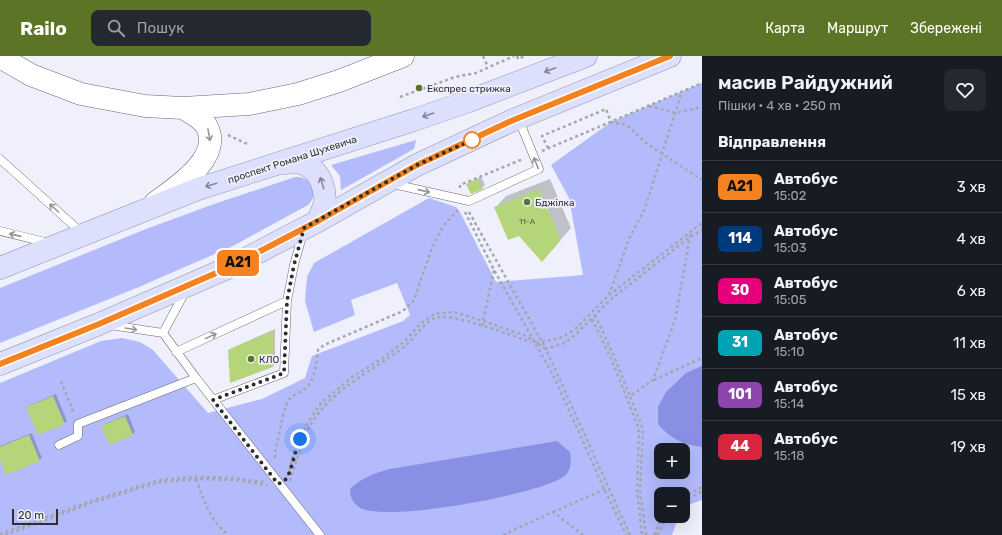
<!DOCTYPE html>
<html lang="uk">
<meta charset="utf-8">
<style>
body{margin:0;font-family:Rubik,sans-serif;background:#242831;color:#f1f3f6;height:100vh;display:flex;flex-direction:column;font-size:15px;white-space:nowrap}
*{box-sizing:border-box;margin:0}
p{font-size:13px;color:#9ea1a6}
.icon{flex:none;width:22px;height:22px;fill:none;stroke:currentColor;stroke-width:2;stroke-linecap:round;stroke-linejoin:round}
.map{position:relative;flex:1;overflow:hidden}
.side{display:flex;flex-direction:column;background:#171b24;width:300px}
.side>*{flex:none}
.badge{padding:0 8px;border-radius:6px;font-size:14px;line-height:26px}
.tools{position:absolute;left:654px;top:387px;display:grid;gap:8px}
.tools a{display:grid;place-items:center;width:36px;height:36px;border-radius:8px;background:#171b24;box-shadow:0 4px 16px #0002;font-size:20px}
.scale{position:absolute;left:12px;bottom:10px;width:46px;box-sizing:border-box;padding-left:4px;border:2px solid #2e2e32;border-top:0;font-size:11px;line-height:14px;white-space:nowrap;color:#2e2e32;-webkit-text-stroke:3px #eff0fb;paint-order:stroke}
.you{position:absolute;width:20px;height:20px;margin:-10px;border:3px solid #fff;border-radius:50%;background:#1a73e8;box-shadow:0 0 0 6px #1a73e833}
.map>.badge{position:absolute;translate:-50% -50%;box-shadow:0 0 0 2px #fff}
h2{padding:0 16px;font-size:15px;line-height:36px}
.round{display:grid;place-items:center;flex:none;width:42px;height:42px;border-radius:8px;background:#242831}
.head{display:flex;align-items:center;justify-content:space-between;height:68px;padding:0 16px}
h1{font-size:19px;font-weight:600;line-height:30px}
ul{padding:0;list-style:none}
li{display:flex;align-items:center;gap:12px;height:52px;padding:0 16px;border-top:1px solid #363941}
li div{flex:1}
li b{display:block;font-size:15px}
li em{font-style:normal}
li .badge{min-width:44px;font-weight:700;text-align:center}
header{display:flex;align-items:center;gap:24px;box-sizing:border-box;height:56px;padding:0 20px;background:#5b7426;color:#fff}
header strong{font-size:19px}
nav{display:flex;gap:22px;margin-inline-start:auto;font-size:14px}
.search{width:280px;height:36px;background:#242831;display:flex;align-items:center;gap:10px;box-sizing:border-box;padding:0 14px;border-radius:8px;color:#9ea1a6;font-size:15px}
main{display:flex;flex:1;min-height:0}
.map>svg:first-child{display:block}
.green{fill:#b3bbfd;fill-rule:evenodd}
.water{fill:#8990e3}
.shadow{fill:#0003}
.building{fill:#b4d57a}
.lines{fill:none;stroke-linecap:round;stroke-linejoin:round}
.lane-casing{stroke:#686a73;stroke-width:9}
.secondary-casing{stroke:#686a73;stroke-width:23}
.primary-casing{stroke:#9095b5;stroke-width:23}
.path{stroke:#a5a6ae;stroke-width:2.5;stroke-dasharray:3 3;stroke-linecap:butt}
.lane{stroke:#fff;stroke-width:8}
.secondary{stroke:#fff;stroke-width:22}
.primary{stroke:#dce0fd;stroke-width:22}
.oneway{stroke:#858798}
.oneway2{stroke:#969698}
.line-casing{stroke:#fff;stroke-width:9}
.line{stroke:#f58220;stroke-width:6}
.walk{stroke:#2e2e32;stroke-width:4;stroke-dasharray:0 7.2}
.poi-dot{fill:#5b7426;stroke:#eff0fb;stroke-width:1.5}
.stop-dot{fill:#fff;stroke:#f58220;stroke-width:2}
.labels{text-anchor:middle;stroke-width:3.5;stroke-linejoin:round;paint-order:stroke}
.number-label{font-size:8px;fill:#505844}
.poi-label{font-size:10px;fill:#2e2e32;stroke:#eff0fb;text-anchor:start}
.street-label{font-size:10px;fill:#2e2e32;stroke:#eff0fb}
</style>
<header>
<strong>Railo</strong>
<div class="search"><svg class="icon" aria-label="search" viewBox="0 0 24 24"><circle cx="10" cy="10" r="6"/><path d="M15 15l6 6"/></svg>Пошук</div>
<nav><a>Карта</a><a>Маршрут</a><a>Збережені</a></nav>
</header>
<main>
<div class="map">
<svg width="702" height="479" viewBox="0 0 702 479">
<rect width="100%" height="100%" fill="#eff0fb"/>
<path class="green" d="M702,27V444L683,451V438H661V460H679L672,479H0V327L101,285L122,282L140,286L153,294L208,357L262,343L305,322L312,300L403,265L410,259L397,227L351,244L355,259L314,276L305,245L307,221L314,207L429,142L456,151L460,156L496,226L583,219L569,142L551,109L611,66ZM661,394H683V416H661Z
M416,84L414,93L341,134L340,120L331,109Z
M295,121C313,120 320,136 308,149L231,191L139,231L0,287V232L146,173L214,148Z"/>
<path class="water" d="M702,310V391C682,388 671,383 658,368V351L666,336L686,317Z
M557,385L570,396C571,405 572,415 563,421C540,438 382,468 359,451C353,447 350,441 350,433C361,422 375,417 390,413Z"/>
<path class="shadow" d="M481,121L485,129L482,132L468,128L470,126Z
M550,123L571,172L542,205L496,151L506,140Z
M275,273V308L273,310L229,294L232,292Z
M56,338L67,365L65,367L27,351L30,349Z
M128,358L135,376L133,378L111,388L103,370L105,368Z
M32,377L42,402L39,404L0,401V390Z"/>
<path class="building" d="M478,123L483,133L471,138L466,128Z
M539,133L561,184L542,206L519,180L508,184L494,151Z
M273,275V311L230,327L228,294Z
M53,340L65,368L38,379L26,351Z
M125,360L133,379L110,389L101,370Z
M29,379L40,405L6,419L0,404V391Z"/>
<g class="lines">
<defs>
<path id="lane" d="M0,103L83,178
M393,128L469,145L539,113L518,62
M0,175L49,187
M110,269L163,277L196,322L320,479
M163,277L185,236
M176,296L287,245
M213,344L284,317L287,245L294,209L303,177
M59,389L78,380V368L196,322"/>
<path id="secondary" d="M0,1L31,19L81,38L145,50L183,52L249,48L298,38L339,25L403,0
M155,147C175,132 223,102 207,71C203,63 191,57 183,52"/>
<path id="primary" d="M283,107C289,107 294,106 300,107C319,111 327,132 324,150C322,155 320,160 318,165
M0,212L198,133L414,64L469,45L586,0
M0,308L99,268L230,211L318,165L417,109L511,65L670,0"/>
</defs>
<use href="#lane" class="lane-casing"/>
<use href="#secondary" class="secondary-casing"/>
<use href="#primary" class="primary-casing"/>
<path class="path" d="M483,0L488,11
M517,0L518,3L525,0
M400,41L455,21L476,17L514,0
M649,50L675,57L702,51
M228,79L247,88
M548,92L542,80L606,53L611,66L627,69L646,87L702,124
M542,95L702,27
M460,132V129L523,103
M465,156L494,214L554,321L602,428L626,479
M469,156L546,293L565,287L576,278L610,244L690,181L702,174
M609,239L629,183L645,152L682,35
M595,259L613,298L630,340
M592,263L610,300L639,373L637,435L642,479
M482,270L494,214
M536,287L560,282L574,274L609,239L702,167
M654,324L702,302
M61,325L74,358
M275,402V396C278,385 283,353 288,345C293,338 300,337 306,332C316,323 316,307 318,294L324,289L403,255L414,244L433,189L444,169L458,154
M288,420L294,396L306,370L320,348L352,321L383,302L405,285L419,269L434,258L454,256L483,265L524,279L546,293L630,479
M196,423C204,445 209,463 228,479
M290,425C296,407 301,387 310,370C330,334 372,315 404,291C414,283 424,266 435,262C451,256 513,280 531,286
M683,441L702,431
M683,446L702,435
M553,456L605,433
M0,478L97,443L160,424L196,421L234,422L264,426
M5,479L97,445L161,426L196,423L235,424L267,429
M503,479L553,456L583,479
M646,479L640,436L643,373L630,340L653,324L675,264L691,175
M654,479L663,460
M657,479L668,460"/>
<use href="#lane" class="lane"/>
<use href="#secondary" class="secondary"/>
<use href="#primary" class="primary"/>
</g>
<defs><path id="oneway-shaft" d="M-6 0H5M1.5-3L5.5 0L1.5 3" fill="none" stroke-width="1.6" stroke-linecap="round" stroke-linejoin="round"/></defs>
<g class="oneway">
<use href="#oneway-shaft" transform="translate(550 14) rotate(159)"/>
<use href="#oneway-shaft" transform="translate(428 59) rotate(161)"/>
<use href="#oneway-shaft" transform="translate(322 127) rotate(-107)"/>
<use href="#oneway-shaft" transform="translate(211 129) rotate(163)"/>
</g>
<g class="oneway2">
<use href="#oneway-shaft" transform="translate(209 79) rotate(80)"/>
<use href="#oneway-shaft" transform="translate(536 107) rotate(-112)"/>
<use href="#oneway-shaft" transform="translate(424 135) rotate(13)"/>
<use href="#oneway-shaft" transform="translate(54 152) rotate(-138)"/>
<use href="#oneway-shaft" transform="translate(15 179) rotate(-167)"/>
<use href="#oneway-shaft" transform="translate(131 273) rotate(9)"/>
<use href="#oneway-shaft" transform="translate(211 280) rotate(-25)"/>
</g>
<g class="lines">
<defs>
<path id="line" d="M0,308L99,268L230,211L318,165L417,109L511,65L670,0"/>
</defs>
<use href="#line" class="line-casing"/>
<use href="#line" class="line"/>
<path class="walk" d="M300,383C295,395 293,408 288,420C286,424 283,426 278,428L213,344L284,317L287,245L294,209L304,172L417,109L472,84"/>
</g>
<g class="poi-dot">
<circle cx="419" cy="32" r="4"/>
<circle cx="527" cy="146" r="4"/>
<circle cx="251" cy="303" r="4"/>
</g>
<circle class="stop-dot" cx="472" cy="84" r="8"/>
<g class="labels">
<g class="number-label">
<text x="527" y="168">11-А</text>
</g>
<g class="poi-label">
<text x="427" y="36">Експрес стрижка</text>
<text x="535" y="150">Бджілка</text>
<text x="259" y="307">КЛО</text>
</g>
<g class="street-label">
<text transform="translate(292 103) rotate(-18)" y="4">проспект Романа Шухевича</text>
</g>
</g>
</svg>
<div class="tools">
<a>+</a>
<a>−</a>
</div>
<div class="scale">20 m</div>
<div class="you" style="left:300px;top:383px"></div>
<b class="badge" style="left:238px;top:207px;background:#f58220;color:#111">А21</b>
</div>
<section class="side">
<div class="head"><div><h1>масив Райдужний</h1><p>Пішки · 4 хв · 250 m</p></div><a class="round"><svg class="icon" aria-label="heart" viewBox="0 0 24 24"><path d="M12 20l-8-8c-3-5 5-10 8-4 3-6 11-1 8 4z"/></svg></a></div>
<h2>Відправлення</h2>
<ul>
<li><span class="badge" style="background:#f58220;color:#111">А21</span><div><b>Автобус</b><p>15:02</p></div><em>3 хв</em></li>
<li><span class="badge" style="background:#003b80;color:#fff">114</span><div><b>Автобус</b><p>15:03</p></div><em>4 хв</em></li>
<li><span class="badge" style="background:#e6007e;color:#fff">30</span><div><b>Автобус</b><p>15:05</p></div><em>6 хв</em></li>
<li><span class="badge" style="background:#00a3b4;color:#fff">31</span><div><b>Автобус</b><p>15:10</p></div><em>11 хв</em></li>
<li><span class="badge" style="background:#8e44ad;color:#fff">101</span><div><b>Автобус</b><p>15:14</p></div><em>15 хв</em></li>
<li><span class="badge" style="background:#d7263d;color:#fff">44</span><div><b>Автобус</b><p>15:18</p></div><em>19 хв</em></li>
</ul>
</section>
</main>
